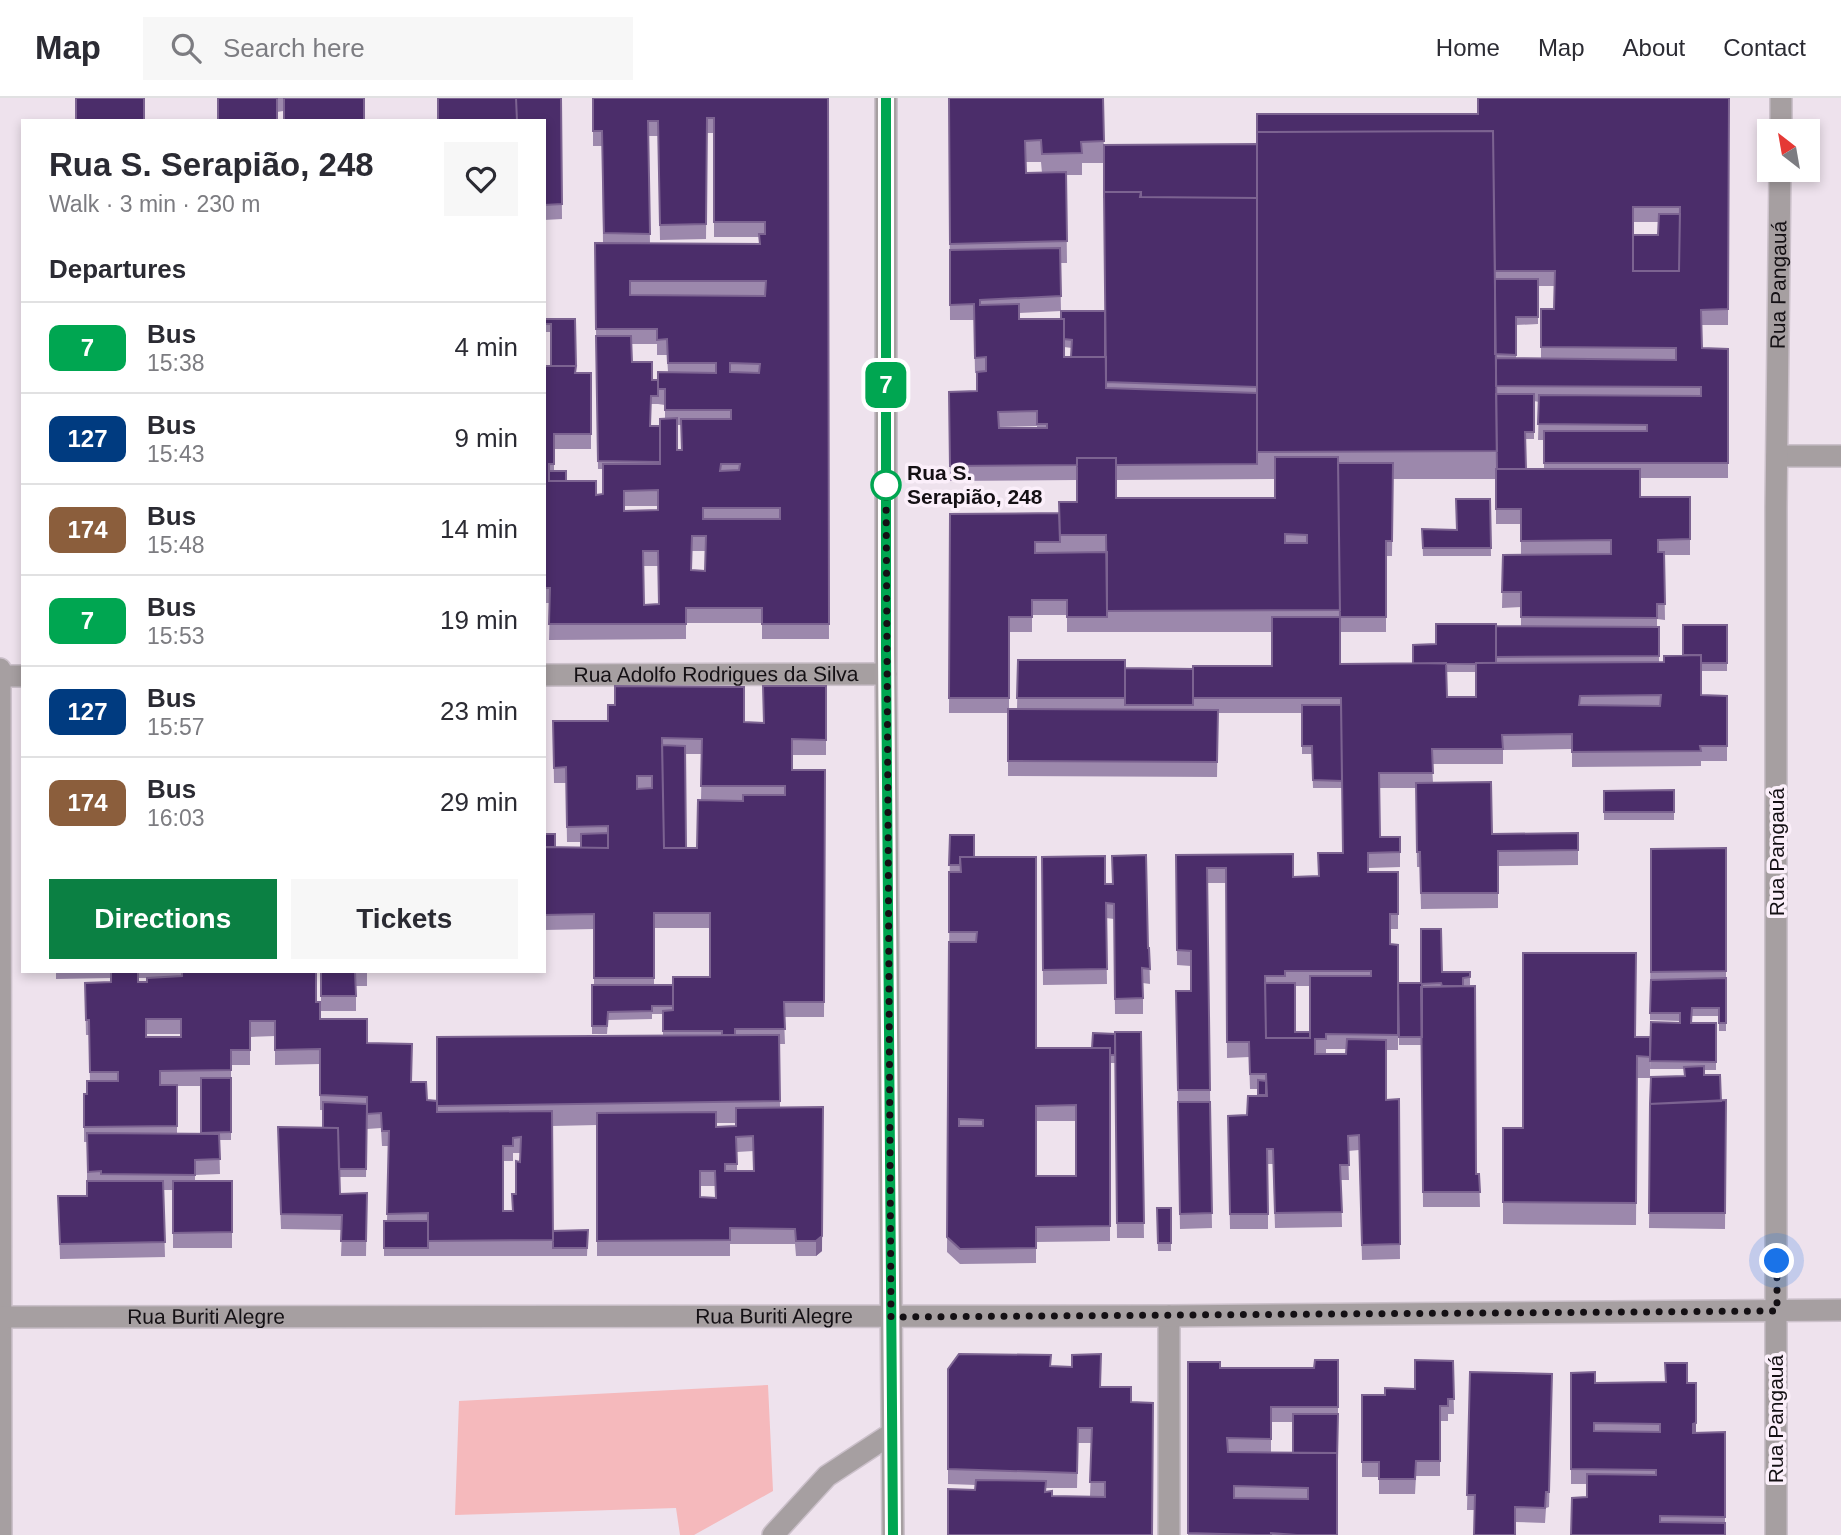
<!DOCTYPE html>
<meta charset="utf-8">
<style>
body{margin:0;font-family:Helvetica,sans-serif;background:#f7f7f7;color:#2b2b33;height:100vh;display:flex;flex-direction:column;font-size:26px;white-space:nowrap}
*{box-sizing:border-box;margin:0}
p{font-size:23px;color:#7c7c81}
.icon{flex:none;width:38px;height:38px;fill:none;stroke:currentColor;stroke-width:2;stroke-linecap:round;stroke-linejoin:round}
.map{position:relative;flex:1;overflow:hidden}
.details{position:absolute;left:21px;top:21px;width:525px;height:854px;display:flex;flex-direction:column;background:#fff;border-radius:0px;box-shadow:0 4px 10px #0003}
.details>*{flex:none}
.badge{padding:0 14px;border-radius:10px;font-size:24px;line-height:46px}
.needle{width:46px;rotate:329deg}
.tools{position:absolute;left:1757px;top:21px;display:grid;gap:14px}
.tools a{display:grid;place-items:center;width:63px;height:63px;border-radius:0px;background:#fff;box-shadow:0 4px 10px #0003;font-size:35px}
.you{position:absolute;width:35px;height:35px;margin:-18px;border:5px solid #fff;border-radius:50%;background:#1a73e8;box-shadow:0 0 0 10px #1a73e833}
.map>.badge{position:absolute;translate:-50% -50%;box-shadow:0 0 0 4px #fff}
h2{padding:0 28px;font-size:26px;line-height:63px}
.round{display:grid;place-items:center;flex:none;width:74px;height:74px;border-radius:0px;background:#f7f7f7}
.head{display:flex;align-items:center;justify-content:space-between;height:119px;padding:0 28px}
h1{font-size:33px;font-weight:700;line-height:52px}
.cta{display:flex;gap:14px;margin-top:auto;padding:14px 28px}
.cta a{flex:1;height:80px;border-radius:0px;background:#0b8043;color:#fff;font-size:28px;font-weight:700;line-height:80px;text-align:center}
.cta a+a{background:#f7f7f7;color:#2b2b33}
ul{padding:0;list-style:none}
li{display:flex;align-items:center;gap:21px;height:91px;padding:0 28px;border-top:2px solid #e1e1e2}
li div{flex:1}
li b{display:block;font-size:26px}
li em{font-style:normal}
li .badge{min-width:77px;font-weight:700;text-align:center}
header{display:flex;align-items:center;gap:42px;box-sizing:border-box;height:98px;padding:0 35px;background:#fff;border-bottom:2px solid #e1e1e2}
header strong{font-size:33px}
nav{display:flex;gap:38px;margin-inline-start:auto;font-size:24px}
.search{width:490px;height:63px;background:#f7f7f7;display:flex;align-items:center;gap:18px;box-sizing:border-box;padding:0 24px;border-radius:0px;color:#7c7c81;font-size:26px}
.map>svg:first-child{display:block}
.green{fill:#f5b9bc}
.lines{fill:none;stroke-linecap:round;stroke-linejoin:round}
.lane-casing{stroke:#cbc0ca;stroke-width:24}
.street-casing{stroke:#cbc0ca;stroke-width:24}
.lane{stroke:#a69fa1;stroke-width:21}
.street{stroke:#a69fa1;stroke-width:21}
.wall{fill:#9c88ac;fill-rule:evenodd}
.shaded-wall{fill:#7c6391}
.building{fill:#4b2d6a;stroke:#7c6391;stroke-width:2;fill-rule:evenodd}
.line-casing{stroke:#fff;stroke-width:16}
.line{stroke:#00a651;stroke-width:10}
.walk{stroke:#141014;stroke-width:7;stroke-dasharray:0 12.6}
.stop-dot{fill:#fff;stroke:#00a651;stroke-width:3.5}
.labels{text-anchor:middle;stroke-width:7;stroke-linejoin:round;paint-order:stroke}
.street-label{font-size:21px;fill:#141014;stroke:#fbeffa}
.stop-label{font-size:21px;font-weight:bold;fill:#141014;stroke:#fbeffa;text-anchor:start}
</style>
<header>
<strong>Map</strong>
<div class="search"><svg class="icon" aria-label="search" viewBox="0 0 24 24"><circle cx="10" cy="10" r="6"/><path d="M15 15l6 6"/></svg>Search here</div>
<nav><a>Home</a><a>Map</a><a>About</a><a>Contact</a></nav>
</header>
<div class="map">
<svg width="1841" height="1437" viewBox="0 0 1841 1437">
<rect width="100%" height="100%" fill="#eee2ed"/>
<path class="green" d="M768,1287L773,1393L694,1437H680L676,1410L455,1417L459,1303Z"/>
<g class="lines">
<defs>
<path id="lane" d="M1169,1218V1437
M773,1437L827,1378L891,1336"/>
<g id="street">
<path d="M886,0V576L893,1437"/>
<path d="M1781,33V0"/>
<path d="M1777,358H1841"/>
<path d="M0,571L1,1437"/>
<path id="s1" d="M544,577L886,576"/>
<path d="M0,578H23"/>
<path id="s2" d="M0,1219L1169,1218L1841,1212"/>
<path id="s3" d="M1776,1437V410L1780,72"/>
</g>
</defs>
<use href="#lane" class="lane-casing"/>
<use href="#street" class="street-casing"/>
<use href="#lane" class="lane"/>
<use href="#street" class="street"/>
</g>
<path class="wall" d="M218,0H364L277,14Z
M561,0L562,121L544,122V23Z
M593,0H828L829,541H762V525H686V541L549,542L550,505H544V268H551V234H544V221H575L576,275H591V351H554V373L566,383L596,397L603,396V371H598L595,160L603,145L602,48H593ZM707,35H714V139H759V146L650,145L648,38H658L660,142L706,141ZM631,246H657V257H667L668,274L658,282H652L632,264ZM658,303V306L665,307V321L660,328H651V306H658ZM677,327H681V352H677ZM624,408H658V412L624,413ZM692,453H705V473L691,472ZM643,468H658L659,506L644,507Z
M949,0H1103L1104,65H1082V77H1066L1067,165H1060L1061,213L1019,215V221H1061L1105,213L1257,46L1478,16L1477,0H1729L1728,227H1702V250L1728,251V380H1640V399H1690V457H1664L1665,522L1657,521V529H1659V564H1664L1683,557L1727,527V573H1701V597L1727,598V663H1701V668L1572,669V651L1503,652V666H1432L1433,685L1492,736L1578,735V767L1498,768V810L1421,811L1420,769H1417L1416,690H1379L1380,739H1400V769L1368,770V774H1398V831H1390V846L1398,847V952H1386V1002L1399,1001L1400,1161L1362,1162L1359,1052L1348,1053L1349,1082H1341L1342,1129L1275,1130L1273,1066H1268V1131H1230L1228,1018L1247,1017L1258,998V991H1250L1249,959L1227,960L1226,785H1207L1212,1130L1180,1131L1176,893H1191V868L1177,867L1176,757L1293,779L1319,778L1343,755L1342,690H1313L1312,656H1302V615H1218L1217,679L1008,678V615H949L950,416L1059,415L1077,404V382L950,383L949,294L977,293V275H975L974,222H950ZM1026,64H1041L1042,75H1026ZM1633,124H1659L1658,137H1633ZM1538,188H1554V211H1541V261H1516V227L1538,226ZM1064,249L1072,250L1071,259H1064ZM1534,303L1539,304L1538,342H1544V371H1526L1525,341H1534ZM1037,328V330H999V329ZM1275,381V400H1116V382ZM1393,381H1496V426H1521V456L1503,457L1502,510L1521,509V528H1496L1436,546L1413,565L1340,566V534H1386V458H1392ZM1032,517H1067V534H1272V568L1193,571L1125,570L1018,562L1017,611H1009V534H1032ZM1446,574H1476V599H1447ZM1295,888H1310V934H1295ZM1326,951H1346V956H1326Z
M1490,401L1491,458H1423L1422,431L1457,432Z
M826,588V657H792V672H825L824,919H784L785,946H779L780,1009L822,1153L816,1158H796L795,1146H730V1158H597V1027L552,1028L553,1139L588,1132L587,1158H384V1123H387L389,1048H382L381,1030L367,1031V1014L366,1079H339L340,1096L367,1095L366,1158H341L342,1132L281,1131L278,1044L323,1030V1012H320V966L275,967V938L250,939V967H231V1042H219L220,1076L195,1077V1083H232V1150H173V1092H163L165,1159L60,1161L58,1098H87V1044H84V996H87L90,983L89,937H86L85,885L111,884V880L56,881V873H316V904L320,921L367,945L411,984L427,1002L437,1003L663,937V916H652V921L608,922L607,936H592V887H594V831L544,832V736L555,749L581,750V744H567L566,685H554L553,623L764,625ZM685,656H702L701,702L697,750H686ZM654,830H710V879L673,887H654ZM138,880H147V884H138ZM146,936H181V939H146ZM177,988H201V1036L177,1035ZM716,1025H736V1028L716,1029ZM753,1053V1073H737V1054ZM513,1055H521L520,1064L516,1096L512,1113H503V1063H513ZM700,1088H715V1100L700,1099Z
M1674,692V722H1604V693Z
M950,737L974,759L1036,950H1092L1115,936L1141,934L1144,1140H1117L1115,965H1110V1143L1036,1144V1165L960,1166L947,1154ZM1036,1023H1076V1078H1036Z
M1726,750V933H1719V918H1692L1691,925H1716V972H1704V977L1721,1003L1726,1002L1725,1131L1649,1130L1651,979L1684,978V971H1650L1651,924L1680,925V923L1650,922L1651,751Z
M1042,759L1105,786L1148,850H1149L1150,886L1143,885V916H1115L1114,821L1106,820L1107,886L1043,887Z
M321,873H367V888H356V913H321Z
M1442,874L1470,879V887L1463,888L1476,1076H1479L1480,1109H1423L1422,947H1399L1398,885H1421Z
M1635,939H1650V980H1637L1636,1127L1503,1126V1030H1523Z
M1157,1110H1171V1153H1158Z
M1072,1257L1100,1289L1131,1304L1152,1437L975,1392L976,1387L948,1386V1271L1072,1269ZM1078,1345H1092L1090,1398H1052L1046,1394V1390H1077Z
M1453,1263L1454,1316H1448V1323H1440V1378H1416L1415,1396H1379V1379H1362V1297H1385L1415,1291Z
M1188,1264L1220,1270L1338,1309L1337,1437H1188ZM1271,1324H1293V1355H1271Z
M1665,1265L1687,1285L1696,1335L1725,1334V1437H1571L1587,1399V1386H1571V1275L1595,1285L1665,1284Z
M1470,1274L1552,1291L1549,1409L1546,1410L1545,1425L1515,1424L1474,1412H1467Z"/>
<path class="shaded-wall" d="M823,1024L822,1153L816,1158V1143Z
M1696,1300V1340L1693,1341V1326Z"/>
<path class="building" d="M76,0H144V23H76Z
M218,0H277V23H218Z
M284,0H364V23H284Z
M438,0H516L517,23H438Z
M516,0H561L562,106L544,107V23H517Z
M593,0H828L829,526H762V510H686V526H549L550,490H544V268H576L575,275H591V336H554V366H549V383H596V397L603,396V366H660V321L677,320V352H682L681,321H731V312H665V291H658V274L716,275V265H668L667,241L657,242V231H596L595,145L760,146L759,136H765V124H714V20H707L706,126L660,127L658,23H648L650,136L604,135L602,33H593ZM630,183H766L765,198L630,197ZM730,265L760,266L759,275L730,274ZM721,366H740L739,372L720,373ZM658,392V412L624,413V393ZM703,410H780V421H703ZM692,438H706L705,473L691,472ZM643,453H658L659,506L644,507Z
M949,0H1103L1104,43L1081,44L1082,55L1042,56L1041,42L1025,43L1026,75L1066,74L1067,143L950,146Z
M1478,0H1729L1728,211L1701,212L1702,250L1728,251V365H1544V333H1647V327L1538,326L1539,297L1701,298V289L1496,288V260L1676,262V250L1541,249V211H1554L1555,173H1495L1493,33L1257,34V43V16H1478ZM1633,109H1680L1679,173H1633Z
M1493,33L1497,353L1257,354V34Z
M1257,46V100L1141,99V94H1104V100V47Z
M1104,94H1141L1140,99L1257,100V289L1106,284Z
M1659,116H1680L1679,173H1633V137H1658Z
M1060,150L1061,198L980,202V207L1019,206V221H1064V259H1106V290L1257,295V366L1116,367V360H1077V367L950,368L949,294L977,293V274L986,273V259L975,260L974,206L950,207V152ZM1037,313V326H1047V330H999L998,314Z
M1495,181H1538V219H1516V257L1495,256Z
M1061,213H1105V259H1071L1072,242L1064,241V221H1061Z
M544,221H575L576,268H551V226H544Z
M596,238H631L632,264H652V282H658V298H651L650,328H660V364L598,363Z
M1496,296H1534V334H1525L1526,371H1497Z
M1275,359H1338L1340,512L1107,513L1106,437H1060L1059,404H1077V360H1116V400H1275ZM1285,436L1307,437V445H1285Z
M1338,365H1393L1392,443H1386V519H1340Z
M1496,371H1640V399H1690V441L1658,442V454H1664L1665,506H1657V520L1521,519V494H1502L1503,457L1611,456V442L1521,443V411H1496Z
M549,373H566V383H549Z
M1456,401H1490L1491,450H1423L1422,431L1457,432Z
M1059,415L1060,444H1035V455L1107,454V519H1067V502H1032V519H1009V600H949L950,416Z
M1272,519H1340V566L1446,565L1447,599H1476V565L1664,564V558L1701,557V597L1727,598V648H1700L1701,653L1572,654V636L1502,637L1503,651H1432L1433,675H1379L1380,739H1400V754L1368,755V774H1398V816H1390V846L1398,847V937L1326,936V941H1315V956H1346L1347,941L1386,942V1002L1399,1001L1400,1146L1362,1147L1359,1037L1348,1038L1349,1067H1340L1342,1114L1275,1115L1273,1051H1267L1268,1116H1230L1228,1018L1247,1017L1248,998H1267L1266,976H1250L1249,944H1227L1226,770H1207L1210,992H1178L1176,893H1191V853L1177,852L1176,757L1293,756V779L1319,778L1318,755H1343L1341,600H1193V568H1272ZM1661,597L1660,608L1579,607L1580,598ZM1285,873H1371V878H1310V940H1266L1265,878H1285Z
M1436,526H1496V565H1476V566L1413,565V547L1436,546Z
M1683,527H1727V565H1701V557H1683Z
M1496,528L1659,529V558L1496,559Z
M1018,562H1125V600H1017Z
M1125,570L1193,571V607H1125Z
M615,588L744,589V624L764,625L763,588H826V642L792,641V672H825L824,904H784L785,931H735V937H722V933H663V913L673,912V879H710V815H654V880H594V816L544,817V749L608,750V728L567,729L566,669L554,670L553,623H608V607H615ZM662,640L702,641L701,688H785V697H743V703L698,702L697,750H664ZM637,678H652V690L637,691Z
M1302,607H1341L1342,683L1313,682L1312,648H1302Z
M1008,611L1218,612L1217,664L1008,663Z
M662,647L685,648L686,750H664Z
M1491,684L1492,736L1578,735V752L1498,753V795H1421L1420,754H1417L1416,685Z
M1674,692V714H1604V693Z
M608,735V750H581V736Z
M544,736H555V749H544Z
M950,737H974V759H960V767H949Z
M1726,750V873L1651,874V751Z
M1146,757L1148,850H1149L1150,871L1142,870L1143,900L1115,901L1114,806L1106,805L1107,871L1043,872L1042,759L1105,758V786H1113L1112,758Z
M960,759H1036V950H1110V1128L1036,1129V1150L960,1151L947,1139L949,844H976L977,834H949V774H961ZM1076,1007V1078H1036V1008ZM959,1021L983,1022V1028H959Z
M1421,831H1441L1442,874H1470V879L1463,880V888H1442L1441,885L1422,886V939H1399L1398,885H1421Z
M1523,855H1636L1635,939H1650V959L1637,958L1636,1105L1503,1104V1030H1523Z
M111,873H138V884H147V880L182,878V873H316V904H320V921H367V945L412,946L411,984H426L427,1002L437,1003V1014L552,1013L553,1142L428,1143V1115L387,1116L389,1033H382L381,1015L367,1016V999L320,997V951L275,952V923H250V952H231V972L160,973V987H177V1028L84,1029V996H87V983H118V974H90L89,922H86L85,885L111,884ZM146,921H181V939H146ZM521,1039L520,1064L516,1063V1096H512L513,1113H503V1048H513V1040Z
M321,873H355L356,898H321Z
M1726,880V925H1719V910H1692L1691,925H1716V964L1650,963L1651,924L1680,925V915H1650L1651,882Z
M1265,885H1295V934H1310V940H1266Z
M592,887H673V908H652V913L608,914L607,928H592Z
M1475,888L1476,1076H1479L1480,1094H1423L1421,889Z
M1115,934H1141L1144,1125H1117Z
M1093,935L1115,936V957H1110V950H1092Z
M779,937L780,1003L437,1008V939Z
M1704,968V977H1720L1721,1003L1650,1006L1651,979L1685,978L1684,969Z
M201,980H231V1034L201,1035Z
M1258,982L1266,983V997H1258Z
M1726,1002L1725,1115H1649L1650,1006Z
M323,1004L367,1006L366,1071H339L338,1030H323Z
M1178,1004H1210L1212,1115L1180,1116Z
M823,1009L822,1138L816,1143H796L795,1131L730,1130V1142L597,1143V1015L716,1014V1029L736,1028V1010ZM753,1038L754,1073H725V1066H737L736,1039ZM700,1073H715L716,1100L700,1099Z
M278,1029L338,1030L340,1096L367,1095L366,1143H341L342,1117L281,1116Z
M87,1035L219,1036L220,1061L195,1062V1077L101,1076V1073L88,1074Z
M87,1083H163L165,1144L60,1146L58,1098H87Z
M173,1083H232V1134L173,1135Z
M1157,1110H1171V1145H1158Z
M384,1123H428V1150H384Z
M588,1132L587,1150H553V1133Z
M959,1256L1051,1257L1050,1268L1072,1269V1257L1101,1256L1100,1289H1131V1304L1153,1305L1152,1437H948V1391L975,1392L976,1382L1046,1383L1045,1394L1052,1393V1398L1105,1399V1384H1090L1092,1330H1078L1077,1375L948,1371V1271Z
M1315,1262H1338V1309H1271V1341L1227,1340L1228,1354L1337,1355V1437H1297L1271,1435V1437H1257L1188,1435V1264H1220V1270H1314ZM1234,1388L1308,1390V1401L1234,1400Z
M1415,1262L1453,1263L1454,1301H1448V1308H1440V1363H1416L1415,1381H1379V1364H1362V1297H1385V1290L1415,1291Z
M1665,1265H1687V1285H1696V1325L1693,1326V1335L1725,1334V1419L1660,1418V1424L1725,1425V1437H1571L1572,1400L1587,1399V1376L1656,1377V1372L1571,1371V1275L1595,1274V1285L1666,1284ZM1594,1325L1660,1326V1334L1594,1333Z
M1470,1274L1552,1276L1549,1394H1546L1545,1410L1515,1409V1437H1474L1475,1397H1467Z
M1293,1316H1338L1337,1362V1355H1293Z"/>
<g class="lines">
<defs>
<path id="line" d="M886,0V555L893,1437"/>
</defs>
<use href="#line" class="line-casing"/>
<use href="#line" class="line"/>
<path class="walk" d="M886,387L891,1219L1777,1213V1163"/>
</g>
<circle class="stop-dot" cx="886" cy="387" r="14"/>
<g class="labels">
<g class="street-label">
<text dy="7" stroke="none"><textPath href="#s3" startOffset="1250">Rua Pangauá</textPath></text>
<text dy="7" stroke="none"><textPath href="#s1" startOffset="172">Rua Adolfo Rodrigues da Silva</textPath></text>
<text transform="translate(1777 754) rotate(-90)" y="7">Rua Pangauá</text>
<text dy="7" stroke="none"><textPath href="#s2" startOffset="206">Rua Buriti Alegre</textPath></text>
<text dy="7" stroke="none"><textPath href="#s2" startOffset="774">Rua Buriti Alegre</textPath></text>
<text transform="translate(1776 1321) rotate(-90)" y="7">Rua Pangauá</text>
</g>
<g class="stop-label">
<text x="907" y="382">Rua S.<tspan x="907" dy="24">Serapião, 248</tspan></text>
</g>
</g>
</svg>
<div class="tools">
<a><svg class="needle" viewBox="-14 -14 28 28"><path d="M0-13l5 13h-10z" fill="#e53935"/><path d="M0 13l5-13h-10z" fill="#7c7c81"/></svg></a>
</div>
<div class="you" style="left:1777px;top:1163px"></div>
<b class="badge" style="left:886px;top:287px;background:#00a651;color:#fff">7</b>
<section class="details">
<div class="head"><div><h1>Rua S. Serapião, 248</h1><p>Walk · 3 min · 230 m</p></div><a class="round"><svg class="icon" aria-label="heart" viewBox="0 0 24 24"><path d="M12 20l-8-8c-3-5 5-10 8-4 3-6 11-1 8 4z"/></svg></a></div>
<h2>Departures</h2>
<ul>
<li><span class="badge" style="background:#00a651;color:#fff">7</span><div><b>Bus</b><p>15:38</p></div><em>4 min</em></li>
<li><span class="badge" style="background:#003b80;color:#fff">127</span><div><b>Bus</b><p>15:43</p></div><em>9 min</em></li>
<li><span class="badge" style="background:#8b5e3c;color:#fff">174</span><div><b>Bus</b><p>15:48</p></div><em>14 min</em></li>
<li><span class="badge" style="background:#00a651;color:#fff">7</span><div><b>Bus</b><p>15:53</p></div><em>19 min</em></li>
<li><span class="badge" style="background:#003b80;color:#fff">127</span><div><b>Bus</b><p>15:57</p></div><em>23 min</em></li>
<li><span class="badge" style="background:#8b5e3c;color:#fff">174</span><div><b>Bus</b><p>16:03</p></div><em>29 min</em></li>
</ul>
<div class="cta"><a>Directions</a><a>Tickets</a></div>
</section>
</div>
